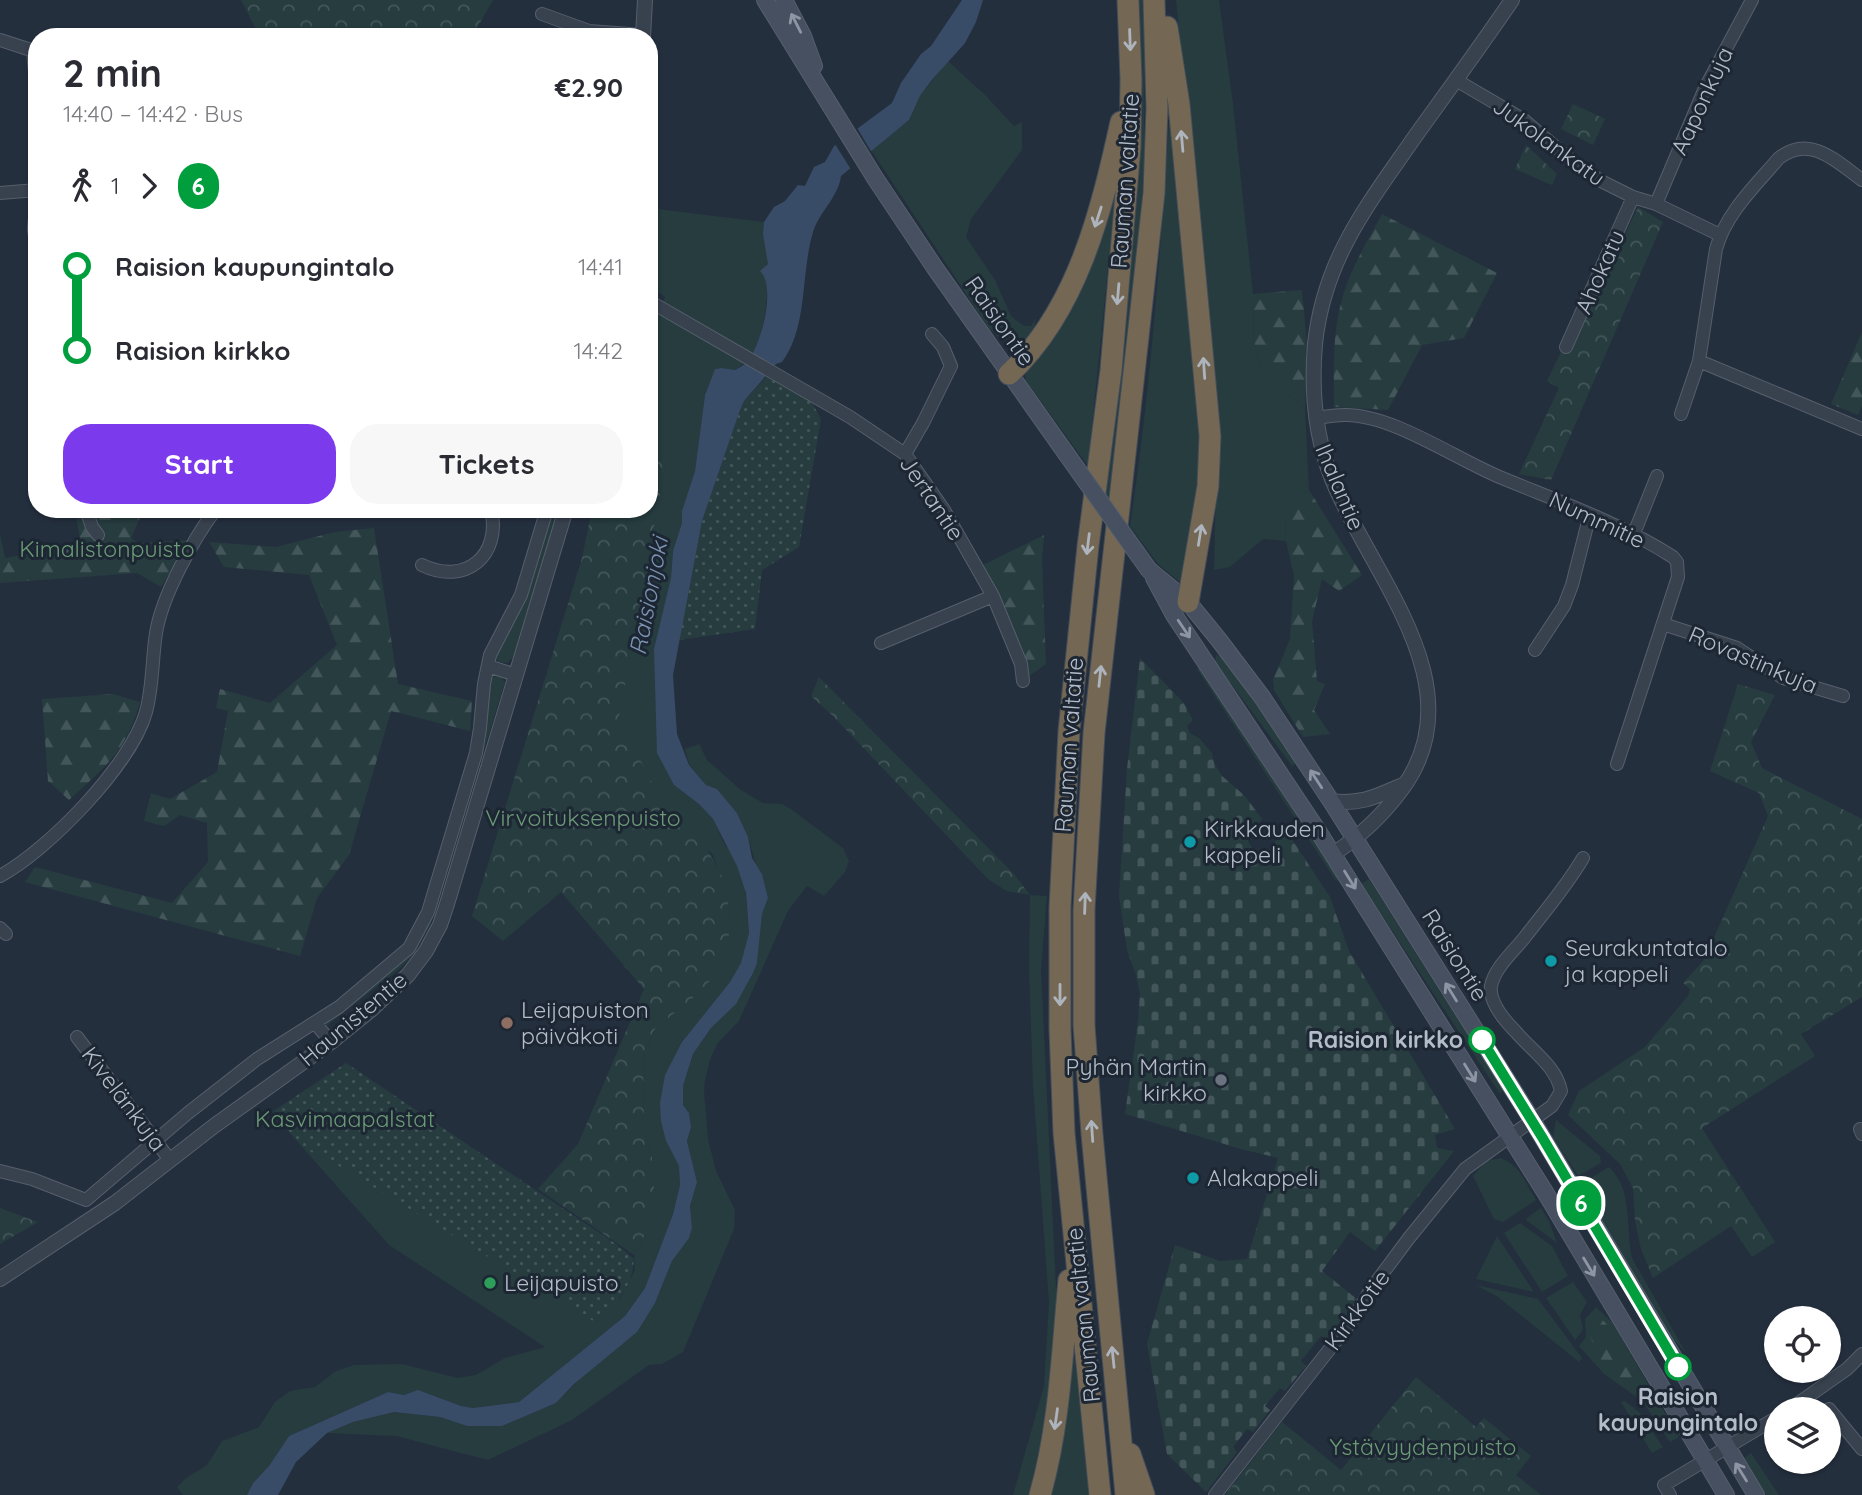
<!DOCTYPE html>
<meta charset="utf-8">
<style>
body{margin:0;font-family:Quicksand,sans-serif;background:#f7f7f7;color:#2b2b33;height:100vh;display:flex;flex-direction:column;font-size:26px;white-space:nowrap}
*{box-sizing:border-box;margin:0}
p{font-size:23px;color:#7c7c81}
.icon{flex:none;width:38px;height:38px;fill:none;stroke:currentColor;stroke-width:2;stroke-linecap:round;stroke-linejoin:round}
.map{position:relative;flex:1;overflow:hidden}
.panel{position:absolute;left:28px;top:28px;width:630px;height:490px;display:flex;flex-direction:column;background:#fff;border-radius:28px;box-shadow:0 2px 5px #0004}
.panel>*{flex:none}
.badge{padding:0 14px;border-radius:23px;font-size:24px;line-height:46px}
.buttons{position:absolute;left:1764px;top:1306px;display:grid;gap:14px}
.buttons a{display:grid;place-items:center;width:77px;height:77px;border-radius:50%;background:#fff;box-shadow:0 2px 5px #0004;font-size:35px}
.map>.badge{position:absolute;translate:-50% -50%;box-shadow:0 0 0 4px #fff}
.legs{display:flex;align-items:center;gap:10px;height:77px;padding:0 35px;font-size:23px}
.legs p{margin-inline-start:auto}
.overview{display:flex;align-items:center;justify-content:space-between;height:119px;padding:0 35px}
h1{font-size:38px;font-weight:700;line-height:52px}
.action{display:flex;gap:14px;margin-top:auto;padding:14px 35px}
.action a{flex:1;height:80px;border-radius:28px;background:#7c3aed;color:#fff;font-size:28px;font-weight:700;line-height:80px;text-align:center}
.action a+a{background:#f7f7f7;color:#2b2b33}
ul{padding:0 35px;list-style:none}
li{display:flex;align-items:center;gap:24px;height:84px;font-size:26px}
li i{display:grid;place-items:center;width:10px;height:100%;margin:0 9px;background:currentColor}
li i::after{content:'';width:18px;height:18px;margin:-9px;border:5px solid;border-radius:50%;background:#fff}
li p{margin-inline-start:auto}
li:first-child i{background:linear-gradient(#0000 50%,currentColor 0)}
li:last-child i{background:linear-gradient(currentColor 50%,#0000 0)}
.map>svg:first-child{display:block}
.grass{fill:#263c3f}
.forest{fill:url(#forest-firs)}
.cemetery{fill:url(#cemetery-stones)}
.park{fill:url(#park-crowns)}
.garden{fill:url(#garden-dots)}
.water{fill:#394c67}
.pier{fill:#242f3e}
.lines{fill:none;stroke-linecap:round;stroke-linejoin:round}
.minor-casing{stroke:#565f6c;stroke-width:14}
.tertiary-casing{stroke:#565f6c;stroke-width:16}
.secondary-casing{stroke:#565f6c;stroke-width:18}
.motorway-casing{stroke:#434c59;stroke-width:23}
.minor{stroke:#38414e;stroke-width:12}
.tertiary{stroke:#38414e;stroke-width:14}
.secondary{stroke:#465061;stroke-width:16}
.motorway{stroke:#746855;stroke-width:21}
.secondary-bridge-casing{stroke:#565f6c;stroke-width:18;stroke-linecap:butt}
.secondary-bridge{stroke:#465061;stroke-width:16}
.oneway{stroke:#8e96a5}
.oneway2{stroke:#aeb4bd}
.line-1-casing{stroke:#fff;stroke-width:16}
.line-1{stroke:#009e3d;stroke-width:10}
.culture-dot{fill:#0f9aa8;stroke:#1d2633;stroke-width:2.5}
.education-dot{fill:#8d6e63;stroke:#1d2633;stroke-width:2.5}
.stop-1-dot{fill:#fff;stroke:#009e3d;stroke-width:3.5}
.worship-dot{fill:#6b7280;stroke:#1d2633;stroke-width:2.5}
.leisure-dot{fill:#2e9e5b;stroke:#1d2633;stroke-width:2.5}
.labels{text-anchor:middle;stroke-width:6;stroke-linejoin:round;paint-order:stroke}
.street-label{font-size:23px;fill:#b4bcc9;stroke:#1d2633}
.park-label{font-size:23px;fill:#6b9a76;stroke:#1d2633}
.poi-label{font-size:23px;fill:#b4bcc9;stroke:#1d2633;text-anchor:start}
.stop-label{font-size:23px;font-weight:bold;fill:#b4bcc9;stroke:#1d2633;text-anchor:end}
.water-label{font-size:24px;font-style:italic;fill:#7c92b1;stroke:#1d2633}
</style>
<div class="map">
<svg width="1862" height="1495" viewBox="0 0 1862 1495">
<defs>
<pattern id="forest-firs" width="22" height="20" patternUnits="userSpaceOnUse" patternTransform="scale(1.75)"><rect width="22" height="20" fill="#263c3f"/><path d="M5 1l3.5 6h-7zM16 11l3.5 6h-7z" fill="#435659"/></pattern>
<pattern id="cemetery-stones" width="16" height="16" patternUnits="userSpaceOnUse" patternTransform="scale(1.75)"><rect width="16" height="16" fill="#263c3f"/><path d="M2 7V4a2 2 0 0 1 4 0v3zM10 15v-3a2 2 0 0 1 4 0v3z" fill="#435659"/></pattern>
<pattern id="park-crowns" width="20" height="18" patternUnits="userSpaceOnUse" patternTransform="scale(1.75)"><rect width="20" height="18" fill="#263c3f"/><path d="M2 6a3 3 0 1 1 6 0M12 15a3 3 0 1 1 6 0" fill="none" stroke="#435659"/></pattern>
<pattern id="garden-dots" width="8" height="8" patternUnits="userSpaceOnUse" patternTransform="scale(1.75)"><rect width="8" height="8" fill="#263c3f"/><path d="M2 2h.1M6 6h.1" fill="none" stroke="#435659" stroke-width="1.8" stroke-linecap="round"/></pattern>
</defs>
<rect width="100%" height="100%" fill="#242f3e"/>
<path class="grass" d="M1138,0H1144L1145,9L1144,168L1137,260L1111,501L1105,493Z
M1176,0H1219L1233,104L1253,294L1254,341L1262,372L1305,409L1309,490L1285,508L1286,541L1263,539L1230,567L1214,570L1216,477L1200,238Z
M948,61L986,96L1014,126L1022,122V150L971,219L966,237L995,280L1011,316L1024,326H1031L1036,318C1029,356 1010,352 988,327L871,150L909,120L920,96Z
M1170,107L1203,454L1182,584L1158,564L1130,526C1151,387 1161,247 1170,107Z
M1116,188L1088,466L1026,381L1025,373L1058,331L1073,302Z
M649,208L764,222C763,237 768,250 768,265C767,299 768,350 735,370L722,368L715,369L705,395L695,471L682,511V523L673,551L671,578L674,785L699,804L713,819L725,845L743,863L749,933L742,963L730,982L682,1042L666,1141L679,1166L680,1185L673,1214L645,1288L625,1316L519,1402L473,1408L461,1406L418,1391L404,1395L388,1392L289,1436L269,1466L253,1483L247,1495H183L177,1487L186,1478L207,1465L222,1441L259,1427L275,1402L290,1391L315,1387L336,1371L354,1365L402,1364L458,1378L476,1375L505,1358L545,1347L389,1245L303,1148L620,1299L635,1270L634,1255L643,1239L652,1157L644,1127L643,1054L655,1029L714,977L729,934L728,899L713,855L662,803L639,757L616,728L665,468L656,437L649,426V330L665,297L649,286Z
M551,509H559L514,656L507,663L499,662L494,656Z
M1216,655L1221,656L1225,660L1297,763L1292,766L1215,662Z
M1199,668L1203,671L1339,879L1336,881L1197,669Z
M498,675L505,682L430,926L412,956L399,969L324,1028L322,1023L427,926L489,680Z
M699,744L707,760L741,790L763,803L782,804L791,809L843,848L849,861L845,872L824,896L807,886L788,911L739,1021L717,1044L710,1060L705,1080L704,1092L708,1139L716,1171L735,1210L734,1229L683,1352L662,1364L649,1365L572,1420L488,1460L396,1436L327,1433L353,1422L394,1412L440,1417L467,1426H502L556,1403L655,1303L672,1261L692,1228L690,1206L697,1182L687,1141L691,1126L689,1113L683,1105V1086L693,1054L757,963L762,913L768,898L762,874L756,865L748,837L737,813L717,789L706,785L689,764L685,749Z
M1369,879L1503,1091L1500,1094L1361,884Z
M1030,895L1047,896L1041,970L1057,1309L1052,1391L1029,1495H1013L1044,1386L1049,1302L1033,1086L1029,968Z
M1556,1120L1600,1156L1601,1163L1578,1176L1553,1137Z
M1500,1158C1520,1164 1526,1184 1536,1200L1503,1222L1494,1219L1473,1176L1486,1161Z
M1609,1167C1634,1191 1625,1226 1632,1258L1686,1353L1674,1340L1581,1184Z
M1541,1208L1549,1221L1557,1243L1526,1220L1528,1217Z
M1520,1223L1552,1246L1568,1276L1542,1292L1504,1233Z
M1497,1236L1534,1292L1476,1279Z
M1573,1282L1587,1302L1580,1315L1583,1330L1575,1340L1546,1298Z
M1476,1285L1538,1299L1582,1358L1579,1362L1498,1297Z
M1596,1307L1612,1322L1679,1437L1670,1442L1642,1401L1604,1374L1579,1346L1586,1337L1585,1319Z
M1071,1323L1089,1495H1046Z
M1625,1401L1639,1412L1663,1447L1652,1453L1621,1402Z
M1751,1453L1779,1495H1766L1743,1459Z"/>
<path class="forest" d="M1382,214L1497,273L1464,338L1422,345L1388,410L1334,407C1334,373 1332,336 1341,303C1349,271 1367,242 1382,214Z
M1302,290L1307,345L1305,409L1262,372L1254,341L1253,294Z
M1862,332V406L1858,415L1831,404Z
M1309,490L1362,575L1339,591L1322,579L1312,621L1317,681L1325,684L1314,710L1330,734L1303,737L1274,690L1273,680L1290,639L1294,576L1286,541L1285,508Z
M75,509H102L103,513L144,509L131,538L138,543L189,540L161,587L137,573L0,583V534L5,558L81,545Z
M374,528L398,684L472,701L470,731L391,711L349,855L317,898L300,956L25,882L35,867L172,903L208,862L207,823L180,815L164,826L144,821L151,793L170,799L217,772L228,711L216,708L220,689L270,703L337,645L309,575L224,567L209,542L276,547L335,532Z
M1044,535L1042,560L1046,664L1028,677L981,566Z
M113,694L140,702C126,752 105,767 69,800L48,781L42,699Z
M1597,1317L1605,1322L1635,1373L1636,1383L1628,1388C1611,1380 1584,1340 1590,1321Z"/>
<path class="cemetery" d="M1140,658L1183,702L1193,720L1187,726L1190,733L1199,738L1212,753L1214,763L1222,776L1245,796L1262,819L1248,841L1260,862L1278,838L1287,832L1330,897L1349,951L1455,1129L1435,1135L1437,1148L1454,1151L1375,1251L1350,1232L1322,1271L1358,1300L1327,1339L1321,1336L1301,1361L1306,1366L1285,1391L1280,1388L1265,1406L1270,1410L1253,1432L1247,1429L1233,1447L1237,1452L1206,1492L1167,1454L1147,1344L1175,1245L1220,1261L1247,1259L1278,1158L1241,1149L1125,1114L1138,1021L1140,994L1136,975L1127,950L1119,896L1127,769Z"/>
<path class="park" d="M241,0H493L477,28V37H260Z
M1573,104L1605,119L1593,145L1561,129Z
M1526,145L1557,174L1552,185L1515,169Z
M1638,207L1663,222L1551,480L1519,474L1559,388L1547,381L1561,352L1570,351Z
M649,423L660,445L665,468L617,728L639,757L662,803L702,840L721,874L728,899L729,921V934L718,973L695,996L655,1029L643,1054L644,1127L652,1157L655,1203L643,1239L634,1255L538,1189L578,1144L644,989L561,892L503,941L472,916L582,558L592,509H649Z
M819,677L1014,874L1030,895L1007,891L989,880L833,716L811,696Z
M1738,684L1775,695L1751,742L1762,768L1862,819V997L1801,1034L1815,1056L1702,1128L1775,1242L1752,1257L1731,1226L1653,1278L1641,1249L1635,1221L1633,1188L1620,1164L1568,1115L1579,1091L1645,1047L1688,996L1690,989L1683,983L1704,960L1768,816L1759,793L1710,771Z
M0,1208L38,1222L0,1244Z
M1416,1377L1476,1427L1484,1418L1531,1456L1516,1475L1541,1495H1225L1282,1422L1341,1470Z"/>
<path class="garden" d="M767,376L811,401L821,419L799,547L762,570L755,629L679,640L702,521L740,410L744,401Z
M346,1063L616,1244L634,1259C632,1290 616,1302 595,1322L334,1163L303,1148L272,1112Z"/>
<path class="water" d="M962,0H983L976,22L965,43L931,81L920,96L909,120L841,176C839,195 821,211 814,229C800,271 809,326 782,362L776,364L744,401L740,410L702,521L673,675L677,734L689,765L706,785L717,789L737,813L748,837L752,858L762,874L768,898L762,914L757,963L753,973L736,1004L711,1028L693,1054L683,1086V1105L689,1113L691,1127L687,1141L697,1182L690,1206L692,1228L689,1238L672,1261L655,1303L637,1332L574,1384L556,1403L502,1426H467L440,1417L394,1412L353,1422L327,1433L296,1462L278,1495H247L253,1483L269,1466L289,1436L388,1392L404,1395L418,1390L461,1406L473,1408L519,1402L625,1316L645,1288L673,1214L680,1185L679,1166L666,1141L661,1121L660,1103L665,1075L682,1042L730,982L741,963L749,933L746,893L737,866L713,819L699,804L674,785L657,753L654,649L671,578L673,551L682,523V511L695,471L705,395L715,369L722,368L735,370C739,368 742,366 745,364C761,348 777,287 760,271L768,264L763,234L764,222L774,207L785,201L798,185L805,186L814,167L825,162L834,146L892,103L901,83L921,54L931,46Z"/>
<path class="pier" d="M856,126L872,153L852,171L833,141Z"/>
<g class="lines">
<defs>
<path id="minor" d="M542,14L589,31L643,35
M0,40L37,52
M33,51L37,93
M1456,80L1524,120L1573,162L1601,181L1633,197L1656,204L1720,235
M37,192L34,229L37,253
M0,193L37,190
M1656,204L1705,88L1752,0
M649,301L850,417L905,454L944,510L993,596L1021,664L1023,681
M1566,347L1633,197
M1699,361L1862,429
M1681,414L1699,361L1716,249C1726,213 1755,186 1779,158C1810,134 1836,161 1862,180
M1316,418C1325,417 1334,415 1343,415C1391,413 1457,460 1502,478C1560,502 1620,523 1673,557L1677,562L1678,577L1617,764
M905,454L923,423L951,366L943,347L932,334
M86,509L92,527L98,535
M1633,536L1657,476
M422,565C465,586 502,556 491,509
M1663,624L1737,648L1783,678L1843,696
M881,643L993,596
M1535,650L1564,606L1572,585L1590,514
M488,666L516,675
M0,876C48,850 131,765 146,712C153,686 152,659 156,633C162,596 193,539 216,509
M0,928L6,934
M315,1023L331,1042
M77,1037L170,1160
M1860,1129L1862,1134
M0,1171L32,1179L86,1200L188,1113L257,1059L339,1007L409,948L428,912L476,753L480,728L484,684L490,655L521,595L547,509
M1790,1409L1847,1369L1862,1354
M1829,1409L1862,1449
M1215,1495L1354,1318L1371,1289L1409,1238L1465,1169L1552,1106L1561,1091C1556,1066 1532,1051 1516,1032C1505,1021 1489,1002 1491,986C1495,967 1514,951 1525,937C1545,911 1566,887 1583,858
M1670,1495L1664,1485L1776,1418"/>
<path id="tertiary" d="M643,37L645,0
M1331,801C1362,805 1377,796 1405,784
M1333,854C1361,836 1382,816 1402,789C1478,686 1370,574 1332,479C1315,436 1311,391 1315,344C1324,259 1367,206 1414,138C1447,92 1480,47 1512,0
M0,1279L115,1203L214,1126L331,1042L372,1009L408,975L426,951L440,925L447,904L566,509"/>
<path id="secondary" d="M765,0L875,178L935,268L1065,452
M784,0L803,36L814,66
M1149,570L1188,602L1219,640L1262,697L1331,801L1532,1120L1756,1495
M1154,578L1174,615L1318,831L1545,1192L1726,1495"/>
<path id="motorway" d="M1167,27L1179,104L1210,436L1208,486L1188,602
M1009,374C1078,309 1101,212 1121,122
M1130,1454L1144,1495
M1040,1495C1060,1425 1062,1352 1069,1280
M1100,1495L1064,1133L1060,1029V907L1069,731L1088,546L1111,370L1130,147L1131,79L1128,0
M1126,1495L1092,1134L1084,1025V910L1094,733L1154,193L1157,108L1154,0"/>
</defs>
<use href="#minor" class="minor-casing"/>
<use href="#tertiary" class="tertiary-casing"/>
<use href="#secondary" class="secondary-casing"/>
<use href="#motorway" class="motorway-casing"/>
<use href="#minor" class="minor"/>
<use href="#tertiary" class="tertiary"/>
<use href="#secondary" class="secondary"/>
<use href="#motorway" class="motorway"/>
<defs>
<path id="secondary-bridge" d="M1065,452L1149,570"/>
</defs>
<use href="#secondary-bridge" class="secondary-bridge-casing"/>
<use href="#secondary-bridge" class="secondary-bridge"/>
</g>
<defs><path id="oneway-shaft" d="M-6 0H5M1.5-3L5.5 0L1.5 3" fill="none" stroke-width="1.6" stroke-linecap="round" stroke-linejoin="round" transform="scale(1.75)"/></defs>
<g class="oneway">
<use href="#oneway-shaft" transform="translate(796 23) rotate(-117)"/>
<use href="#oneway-shaft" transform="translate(1184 629) rotate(56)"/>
<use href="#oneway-shaft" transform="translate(1316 779) rotate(-123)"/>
<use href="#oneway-shaft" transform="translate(1350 880) rotate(58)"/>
<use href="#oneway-shaft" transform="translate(1451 992) rotate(-122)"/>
<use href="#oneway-shaft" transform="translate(1470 1073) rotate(58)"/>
<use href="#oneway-shaft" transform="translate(1589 1267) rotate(59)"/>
<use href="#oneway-shaft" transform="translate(1741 1472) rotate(-122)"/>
</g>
<g class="oneway2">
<use href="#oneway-shaft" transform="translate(1130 40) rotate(88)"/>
<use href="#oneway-shaft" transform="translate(1182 141) rotate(-95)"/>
<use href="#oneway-shaft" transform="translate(1098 217) rotate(108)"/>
<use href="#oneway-shaft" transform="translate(1118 294) rotate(95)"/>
<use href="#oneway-shaft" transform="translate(1204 368) rotate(-94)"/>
<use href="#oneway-shaft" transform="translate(1200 535) rotate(-81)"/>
<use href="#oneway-shaft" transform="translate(1088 544) rotate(97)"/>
<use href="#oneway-shaft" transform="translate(1100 676) rotate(-84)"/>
<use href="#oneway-shaft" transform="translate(1085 903) rotate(-88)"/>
<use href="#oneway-shaft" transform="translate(1060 995) rotate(90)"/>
<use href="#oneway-shaft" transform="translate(1092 1131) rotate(-94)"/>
<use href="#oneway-shaft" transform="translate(1113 1357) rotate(-96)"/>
<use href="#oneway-shaft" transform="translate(1056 1419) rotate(98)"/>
</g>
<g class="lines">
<defs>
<path id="line-1" d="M1482,1040L1542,1137L1678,1367"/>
</defs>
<use href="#line-1" class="line-1-casing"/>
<use href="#line-1" class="line-1"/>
</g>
<g class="culture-dot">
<circle cx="1190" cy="842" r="7"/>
<circle cx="1551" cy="961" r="7"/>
<circle cx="1193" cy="1178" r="7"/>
</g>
<circle class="education-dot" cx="507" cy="1023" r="7"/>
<g class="stop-1-dot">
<circle cx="1482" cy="1040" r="12"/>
<circle cx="1678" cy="1367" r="12"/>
</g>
<circle class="worship-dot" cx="1221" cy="1080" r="7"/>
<circle class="leisure-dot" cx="490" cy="1283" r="7"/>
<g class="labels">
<g class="street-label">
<text transform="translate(1702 101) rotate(-65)" y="8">Aaponkuja</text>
<text transform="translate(1549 142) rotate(36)" y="8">Jukolankatu</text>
<text transform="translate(1125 181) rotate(-86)" y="8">Rauman valtatie</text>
<text transform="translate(1600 272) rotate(-66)" y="8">Ahokatu</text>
<text transform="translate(1000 321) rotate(55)" y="8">Raisiontie</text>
<text transform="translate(1340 487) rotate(67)" y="8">Ihalantie</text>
<text transform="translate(932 498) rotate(56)" y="8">Jertantie</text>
<text transform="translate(1597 520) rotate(25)" y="8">Nummitie</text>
<text transform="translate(1753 660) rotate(23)" y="8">Rovastinkuja</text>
<text transform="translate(1069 745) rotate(-86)" y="8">Rauman valtatie</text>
<text transform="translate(1455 955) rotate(58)" y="8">Raisiontie</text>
<text transform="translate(353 1019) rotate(-40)" y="8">Haunistentie</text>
<text transform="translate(124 1099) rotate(53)" y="8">Kivelänkuja</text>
<text transform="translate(1357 1310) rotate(-54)" y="8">Kirkkotie</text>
<text transform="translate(1083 1315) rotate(-96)" y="8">Rauman valtatie</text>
</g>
<g class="park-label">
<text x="107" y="557">Kimalistonpuisto</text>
<text x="583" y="826">Virvoituksenpuisto</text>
<text x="345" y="1127">Kasvimaapalstat</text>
<text x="1423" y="1455">Ystävyydenpuisto</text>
</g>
<g class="poi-label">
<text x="1204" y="837">Kirkkauden<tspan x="1204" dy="26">kappeli</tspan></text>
<text x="1565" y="956">Seurakuntatalo<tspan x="1565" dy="26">ja kappeli</tspan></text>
<text x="521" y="1018">Leijapuiston<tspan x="521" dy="26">päiväkoti</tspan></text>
<text x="1207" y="1075" text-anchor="end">Pyhän Martin<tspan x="1207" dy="26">kirkko</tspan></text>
<text x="1207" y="1186">Alakappeli</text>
<text x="504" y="1291">Leijapuisto</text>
</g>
<g class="stop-label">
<text x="1463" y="1048">Raision kirkko</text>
<text x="1678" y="1405" text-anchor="middle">Raision<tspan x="1678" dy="26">kaupungintalo</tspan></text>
</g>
<g class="water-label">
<text transform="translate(649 596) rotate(-79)" y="8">Raisionjoki</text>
</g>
</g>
</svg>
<div class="buttons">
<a><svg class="icon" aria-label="locate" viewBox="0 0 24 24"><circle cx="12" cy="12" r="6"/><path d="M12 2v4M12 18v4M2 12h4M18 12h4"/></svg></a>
<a><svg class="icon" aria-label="layers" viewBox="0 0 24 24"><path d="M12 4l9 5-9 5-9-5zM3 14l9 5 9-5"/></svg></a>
</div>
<b class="badge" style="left:1581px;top:1203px;background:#009e3d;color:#fff">6</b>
<section class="panel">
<div class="overview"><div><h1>2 min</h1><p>14:40 – 14:42 · Bus</p></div><b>€2.90</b></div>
<div class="legs"><svg class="icon" aria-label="walk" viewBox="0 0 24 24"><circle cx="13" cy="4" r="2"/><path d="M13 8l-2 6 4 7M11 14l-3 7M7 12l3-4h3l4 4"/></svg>1<svg class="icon" aria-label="forward" viewBox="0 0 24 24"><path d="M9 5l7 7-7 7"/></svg><b class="badge" style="background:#009e3d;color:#fff">6</b></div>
<ul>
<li><i style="color:#009e3d"></i><b>Raision kaupungintalo</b><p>14:41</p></li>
<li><i style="color:#009e3d"></i><b>Raision kirkko</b><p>14:42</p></li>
</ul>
<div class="action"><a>Start</a><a>Tickets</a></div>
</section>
</div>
